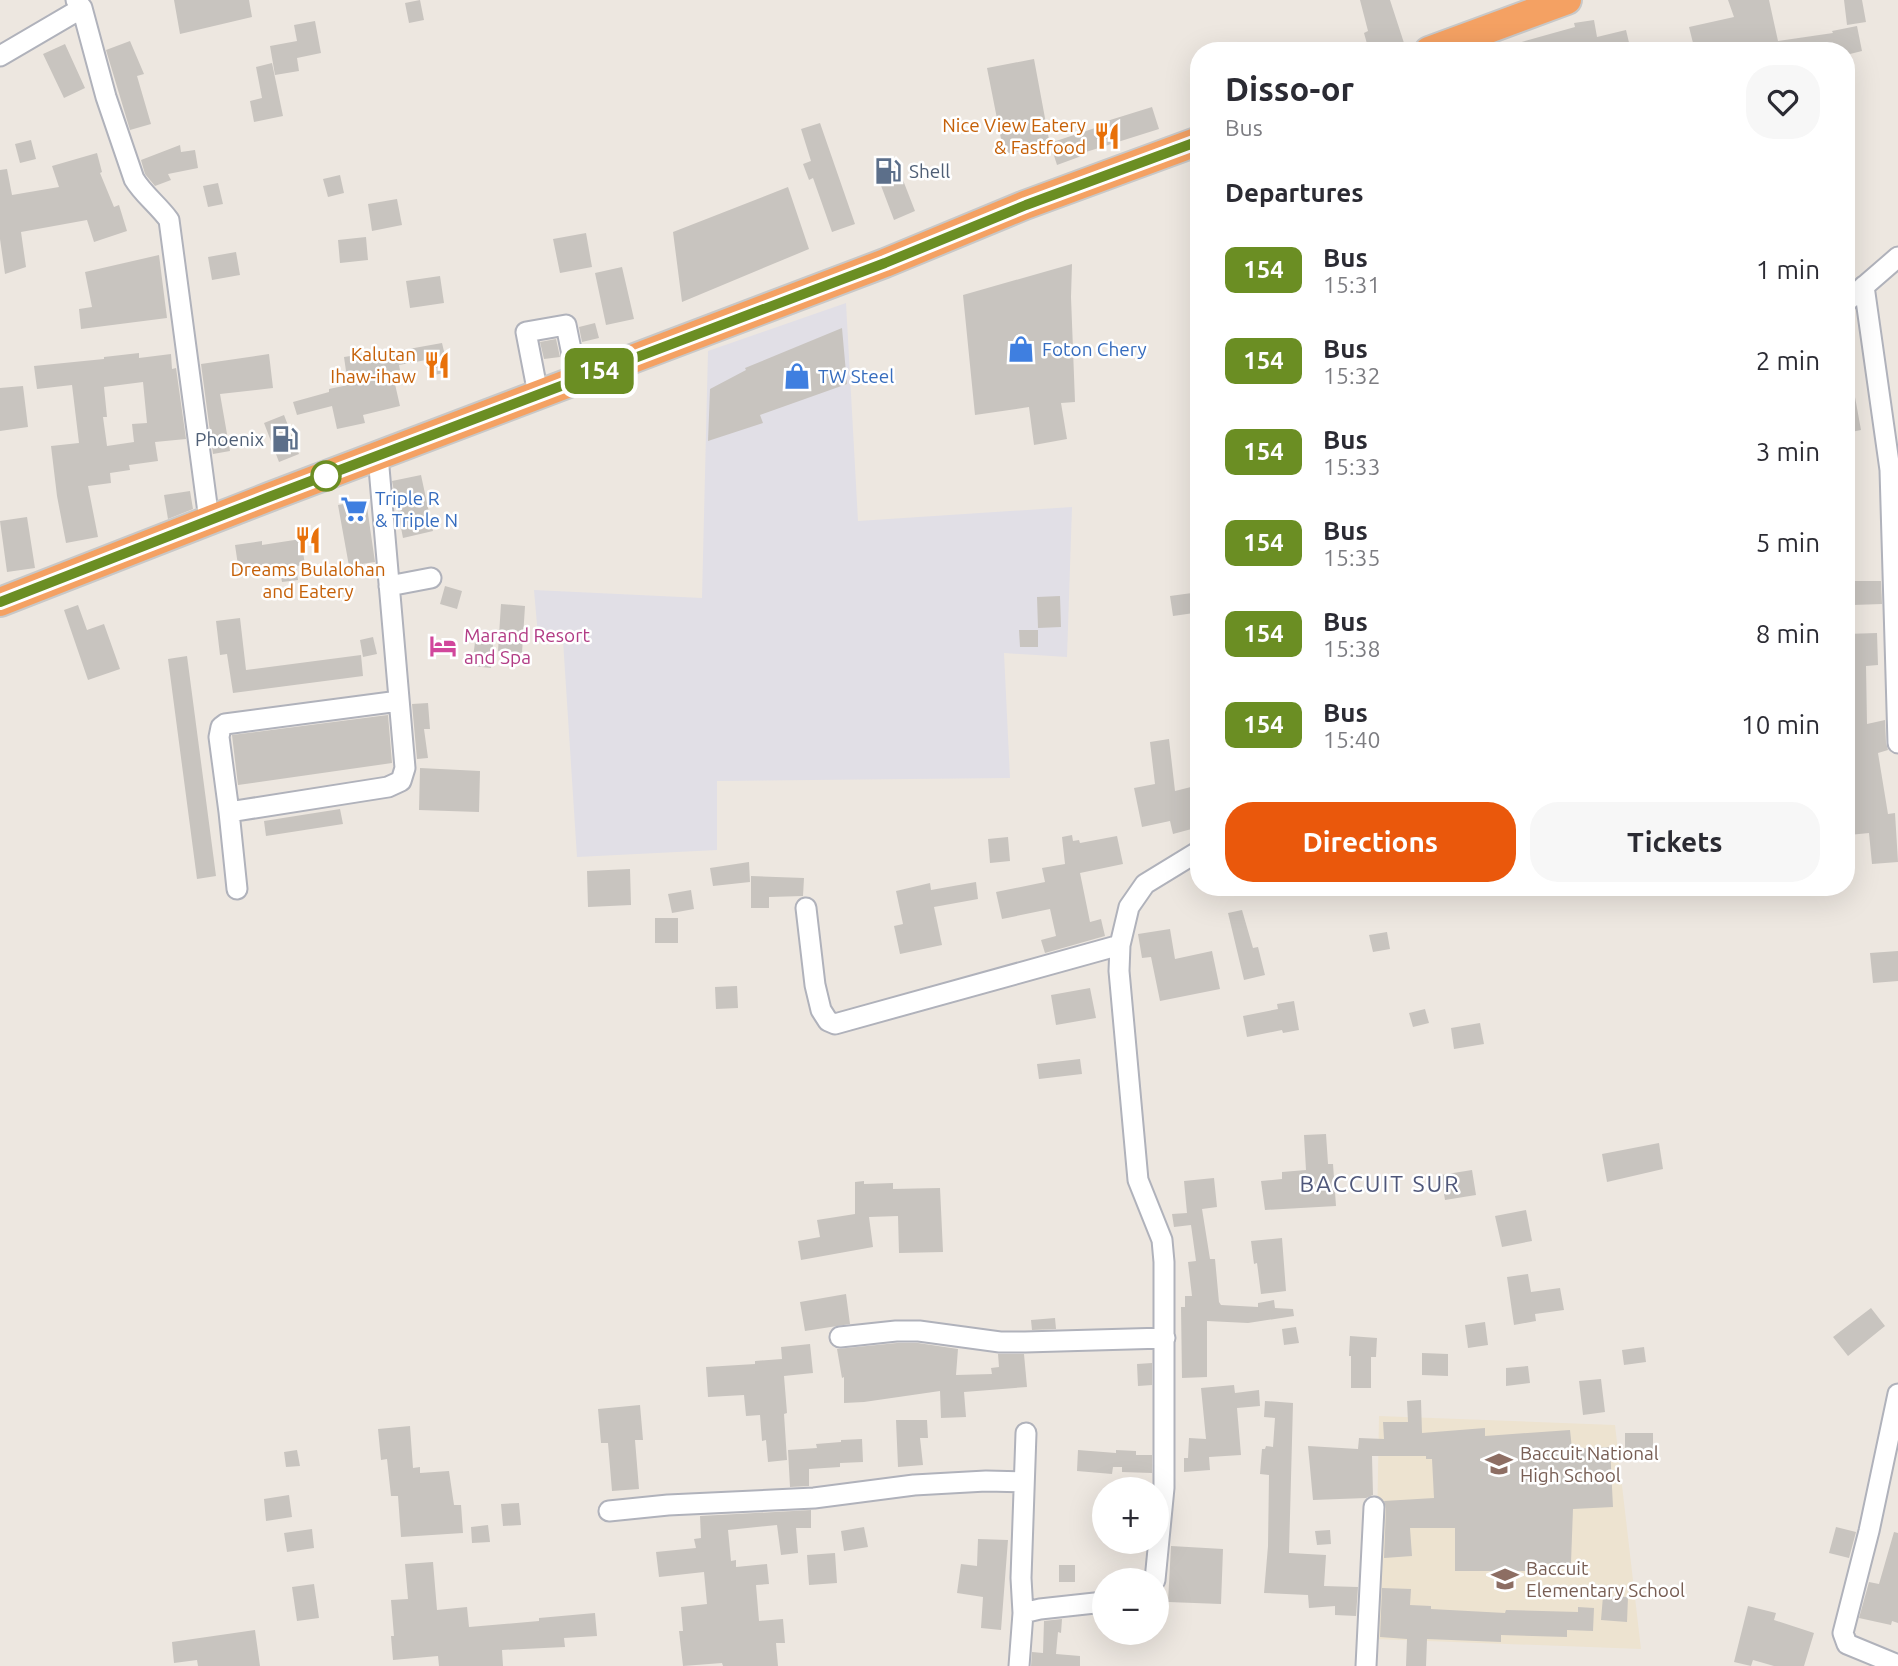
<!DOCTYPE html>
<meta charset="utf-8">
<style>
body{margin:0;font-family:Ubuntu,sans-serif;background:#f7f7f7;color:#2b2b33;height:100vh;display:flex;flex-direction:column;font-size:26px;white-space:nowrap}
*{box-sizing:border-box;margin:0}
p{font-size:23px;color:#7c7c81}
.icon{flex:none;width:38px;height:38px;fill:none;stroke:currentColor;stroke-width:2;stroke-linecap:round;stroke-linejoin:round}
.map{position:relative;flex:1;overflow:hidden}
.side{position:absolute;left:1190px;top:42px;width:665px;height:854px;display:flex;flex-direction:column;background:#fff;border-radius:28px;box-shadow:0 7px 28px #0002}
.side>*{flex:none}
.badge{padding:0 14px;border-radius:10px;font-size:24px;line-height:46px}
.buttons{position:absolute;left:1092px;top:1477px;display:grid;gap:14px}
.buttons a{display:grid;place-items:center;width:77px;height:77px;border-radius:50%;background:#fff;box-shadow:0 7px 28px #0002;font-size:35px}
.map>.badge{position:absolute;translate:-50% -50%;box-shadow:0 0 0 4px #fff}
h2{padding:0 35px;font-size:26px;line-height:63px}
.round{display:grid;place-items:center;flex:none;width:74px;height:74px;border-radius:28px;background:#f7f7f7}
.summary{display:flex;align-items:center;justify-content:space-between;height:119px;padding:0 35px}
h1{font-size:33px;font-weight:700;line-height:52px}
.button{display:flex;gap:14px;margin-top:auto;padding:14px 35px}
.button a{flex:1;height:80px;border-radius:28px;background:#ea580c;color:#fff;font-size:28px;font-weight:700;line-height:80px;text-align:center}
.button a+a{background:#f7f7f7;color:#2b2b33}
ul{padding:0;list-style:none}
li{display:flex;align-items:center;gap:21px;height:91px;padding:0 35px}
li div{flex:1}
li b{display:block;font-size:26px}
li em{font-style:normal}
li .badge{min-width:77px;font-weight:700;text-align:center}
.map>svg:first-child{display:block}
.industrial{fill:#e1dfe6}
.education{fill:#ede3d0}
.building{fill:#c8c4bf;fill-rule:evenodd}
.lines{fill:none;stroke-linecap:round;stroke-linejoin:round}
.minor-casing{stroke:#b0b2bb;stroke-width:23}
.highway-casing{stroke:#c8c8c8;stroke-width:32}
.minor{stroke:#fff;stroke-width:19}
.highway{stroke:#f4a163;stroke-width:28}
.line-casing{stroke:#fff;stroke-width:16}
.line{stroke:#6b8e23;stroke-width:10}
.stop-dot{fill:#fff;stroke:#6b8e23;stroke-width:3.5}
.labels{text-anchor:middle;stroke-width:5;stroke-linejoin:round;paint-order:stroke}
.food-label{font-size:19px;fill:#c56008;stroke:#fff;text-anchor:end}
.service-label{font-size:19px;fill:#4e5e75;stroke:#fff;text-anchor:start}
.shop-label{font-size:19px;fill:#366cbe;stroke:#fff;text-anchor:start}
.hotel-label{font-size:19px;fill:#b23c85;stroke:#fff;text-anchor:start}
.education-label{font-size:19px;fill:#785e54;stroke:#fff;text-anchor:start}
.quarter-label{font-size:23px;letter-spacing:2px;fill:#4f577a;stroke:#fff}
</style>
<div class="map">
<svg width="1898" height="1666" viewBox="0 0 1898 1666">
<rect width="100%" height="100%" fill="#ede7e0"/>
<path class="industrial" d="M846,303L858,521L1072,507L1067,657L1004,653L1010,778L717,781V850L577,857L563,640L538,636L534,590L702,598L708,351Z"/>
<path class="education" d="M1379,1416L1615,1425L1641,1649L1375,1639Z"/>
<path class="building" d="M174,0H249L252,17L180,34Z
M420,0L424,20L409,23L405,3Z
M1360,0H1390L1404,43L1369,51L1364,33L1368,31Z
M1728,0H1769L1778,41L1833,33L1832,31L1857,26L1862,51L1846,55V51H1695L1689,27L1734,17Z
M1844,0H1862L1866,22L1847,25Z
M1594,20L1597,37L1626,30L1631,51H1504V47L1575,27L1574,23Z
M315,21L321,53L297,58L299,71L275,75L270,46L297,41L294,25Z
M130,41L144,74L137,76L151,124L130,130L106,50Z
M65,44L85,88L64,98L43,54Z
M1034,59L1050,145L1004,154L987,68Z
M272,63L283,116L254,122L250,101L262,98L256,67Z
M1152,107L1159,129L1086,152L1087,154L1057,165L1050,143L1095,128L1094,125Z
M820,123L855,224L832,232L813,178L809,180L803,164L811,161L801,129Z
M31,140L36,159L20,163L15,144Z
M180,145L181,152L195,150L198,168L168,174L171,180L155,186L145,174L141,160Z
M97,153L102,172L100,173L114,207L119,205L127,231L94,242L87,220L21,232L26,267L5,274L0,239V170L7,169L12,195L59,187L52,166Z
M340,175L344,193L328,197L323,179Z
M901,175L915,211L894,220L880,183Z
M218,183L223,204L208,207L203,186Z
M788,187L809,249L682,302L673,232Z
M397,199L402,225L372,231L368,204Z
M586,233L592,267L560,273L553,239Z
M366,237L368,260L340,263L338,240Z
M236,252L240,275L212,280L208,257Z
M159,255L167,318L81,329L79,309L92,307L85,272Z
M1072,264L1071,297L1075,402L1061,403L1067,439L1034,445L1029,407L975,415L963,295Z
M622,267L634,319L606,325L595,273Z
M440,276L444,303L410,308L406,281Z
M595,323L599,338L582,342L579,327Z
M842,328L847,384L760,415L763,423L708,441L710,389L746,370L745,368Z
M556,339L560,357L544,359L540,342Z
M442,343L449,372L429,376L426,360L399,365L400,370L392,371L400,406L363,415L365,423L337,429L332,406L297,415L293,402L329,392V389L348,385L344,357L364,354V357Z
M139,353V358L171,354L172,369L176,368L186,439L155,442L158,461L129,465L130,470L110,473L111,483L88,486L98,537L66,543L57,496L51,446L79,443L72,385L37,389L34,366L104,359V357ZM143,382L147,423L132,424L134,442L107,446L103,417H107L104,387Z
M269,354L273,388L220,394L230,451L213,454L201,364Z
M23,386L28,427L0,431V388Z
M1853,386L1861,430L1846,433V387Z
M284,415L299,454L279,462L264,423Z
M421,475L433,531L403,538L392,481Z
M190,491L193,509L168,519L164,495Z
M366,500L375,562L349,566L338,505Z
M27,517L35,568L7,572L0,521Z
M301,539L305,565L296,566L298,580L282,582L279,566L239,572L235,545L262,541V545Z
M1852,581H1881L1882,604L1853,605Z
M445,586L462,591L457,609L440,604Z
M1192,593L1194,613L1173,616L1170,596Z
M1060,596L1061,627L1038,628L1037,597Z
M501,604L525,606L522,653L498,651Z
M78,605L87,630L104,624L120,669L88,680L64,610Z
M240,618L246,670L361,655L363,676L233,693L227,654L220,655L216,621Z
M1019,630H1038V647H1020Z
M1877,633L1878,665L1866,666L1867,724L1885,720L1886,743L1888,750L1878,753L1888,814L1895,813L1898,862L1872,864L1869,833L1849,835L1846,809V634Z
M373,637L377,654L363,657L360,640Z
M475,642L493,644L491,668L472,666Z
M187,656L216,876L197,879L168,659Z
M428,703L430,729H424L428,758L417,759L412,704Z
M388,715L392,763L238,785L232,735Z
M1169,739L1175,791L1191,787L1199,821V827L1173,834L1170,821L1142,827L1134,788L1155,784L1150,742Z
M420,768L480,771L479,812L419,810Z
M340,809L343,824L266,836L264,821Z
M1072,835L1073,841L1079,840L1080,843L1117,836L1123,864L1080,873L1090,922L1101,919L1105,936L1045,953L1041,940L1056,936L1050,909L1002,919L996,892L1045,882L1042,868L1065,864L1062,837Z
M1008,837L1010,861L990,863L988,839Z
M749,862L750,882L713,886L710,868Z
M630,869L631,905L588,907L587,871Z
M751,876L804,878L803,896L769,897V908H751Z
M976,882L978,899L934,907L942,945L900,954L894,926L903,924L896,891L930,883L931,890Z
M691,890L694,909L672,913L668,894Z
M1242,910L1253,948L1258,947L1265,975L1244,980L1228,913Z
M655,918H678V943H655Z
M1170,929L1175,959L1212,951L1220,989L1160,1001L1151,957L1142,958L1138,934Z
M1387,932L1390,949L1373,952L1369,935Z
M1898,951V981L1873,983L1870,953Z
M737,986L738,1008L716,1009L715,987Z
M1090,988L1096,1018L1056,1025L1051,995Z
M1294,1001L1299,1030L1283,1033L1282,1030L1247,1037L1243,1016L1278,1009L1277,1004Z
M1425,1009L1429,1023L1413,1027L1409,1013Z
M1480,1023L1484,1044L1454,1049L1451,1028Z
M1080,1059L1082,1074L1039,1079L1037,1064Z
M1326,1134L1328,1164H1333L1336,1206L1265,1210L1261,1181L1282,1179V1172L1306,1170L1304,1135Z
M1659,1143L1663,1169L1607,1182L1602,1154Z
M1472,1170L1476,1195L1445,1200L1441,1175Z
M1214,1178L1217,1207L1202,1209L1210,1259H1215L1219,1302L1221,1305L1258,1307V1303L1274,1300L1275,1308L1293,1309L1294,1316L1248,1323L1207,1321V1377L1182,1378L1181,1307H1185V1296H1192L1188,1262L1196,1261L1191,1225L1174,1227L1172,1214L1187,1213L1184,1181Z
M864,1181V1184L893,1183V1189L940,1188L943,1252L899,1253L898,1216L869,1217L873,1247L801,1260L798,1241L820,1237L817,1220L855,1214V1182Z
M1526,1210L1532,1241L1502,1247L1495,1216Z
M1282,1238L1286,1291L1261,1294L1257,1263L1254,1264L1251,1241Z
M1528,1274L1531,1292L1560,1288L1564,1310L1535,1314L1536,1321L1514,1325L1507,1277Z
M846,1294L850,1324L805,1331L800,1302Z
M1871,1308L1885,1326L1848,1356L1833,1337Z
M1055,1318L1056,1329L1032,1330L1031,1320Z
M1485,1322L1488,1345L1468,1348L1465,1325Z
M1296,1327L1299,1343L1284,1345L1282,1329Z
M1350,1336L1377,1338L1376,1357H1371V1388H1351V1356H1349Z
M897,1343H918L958,1349L956,1375L992,1374L991,1368L999,1367L998,1354H1024L1027,1387L964,1392L966,1417L941,1418L940,1391L864,1402L844,1403V1377L842,1378L837,1349Z
M810,1344L813,1373L784,1376L787,1413L784,1414L787,1460L768,1462L766,1440L762,1441L760,1415L746,1416L744,1395L708,1397L706,1367L755,1364V1361L782,1359L781,1347Z
M1644,1347L1646,1362L1624,1365L1622,1350Z
M1422,1353L1448,1354V1376L1422,1375Z
M1152,1363V1385L1138,1386L1137,1364Z
M1528,1366L1530,1383L1506,1386V1368Z
M1601,1379L1605,1412L1583,1415L1579,1381Z
M1234,1385L1235,1393L1259,1390L1260,1406L1237,1408L1241,1455L1209,1457L1210,1470L1184,1472V1458H1188L1189,1438L1206,1439L1201,1388Z
M1421,1400L1422,1433L1485,1428V1436L1570,1430L1572,1449L1610,1447L1613,1507L1573,1509L1571,1563L1530,1564V1571H1455V1528H1410L1412,1556L1384,1558L1386,1508L1384,1501L1434,1498L1432,1459H1426V1456H1372L1373,1495L1366,1498L1313,1500L1308,1446L1358,1449L1359,1438L1384,1439L1383,1422H1408L1407,1401Z
M1265,1401L1293,1403L1289,1553L1326,1555L1324,1586L1358,1587L1356,1616L1335,1615V1606L1309,1608L1308,1595L1264,1593L1268,1546L1269,1475L1260,1474L1262,1449H1265L1266,1446L1273,1447L1275,1418L1264,1417Z
M640,1405L643,1440H635L639,1489L612,1491L608,1443H601L598,1409Z
M896,1420H927L928,1438H920L923,1465L898,1467Z
M410,1426L413,1468L420,1467V1473L449,1471L454,1505H461L463,1533L401,1537L398,1496H391L387,1459L381,1460L378,1429Z
M1625,1433H1653V1456H1625Z
M862,1439L863,1462L840,1463V1467L809,1469V1486L790,1487L788,1450L817,1448L816,1444L841,1442V1440Z
M297,1450L300,1466L286,1467L284,1452Z
M1078,1450L1116,1453V1450L1136,1451V1455H1152V1473L1122,1472V1467H1113L1112,1474L1077,1471Z
M289,1495L292,1517L266,1521L264,1499Z
M519,1503L521,1525L503,1526L501,1504Z
M811,1510V1528H796L798,1553L781,1555L777,1525L728,1530L731,1561L736,1560V1567L767,1564L769,1584L756,1585L759,1621L783,1619L785,1643H776L778,1666H723L722,1663L683,1666L679,1631H683L681,1607L707,1604L704,1572L659,1577L656,1552L696,1548L694,1539L701,1538L700,1516Z
M488,1525L490,1542L472,1543L471,1527Z
M864,1527L868,1547L844,1551L841,1531Z
M1836,1527L1856,1532L1849,1558L1829,1553Z
M312,1529L314,1548L287,1552L284,1533Z
M1330,1530L1331,1544L1317,1545L1315,1531Z
M1894,1532L1898,1533V1623L1892,1621L1891,1625L1859,1618L1869,1582L1879,1584Z
M978,1539L1008,1540L1001,1630L981,1628L983,1597L957,1593L961,1564L977,1566Z
M1171,1546L1223,1549L1221,1604L1168,1602Z
M835,1553L837,1583L809,1585L807,1555Z
M433,1562L437,1610L467,1607L469,1627L539,1621V1618L595,1613L597,1636L564,1638L565,1647L502,1650L503,1666H439L438,1656L393,1660L391,1636H394L391,1600L408,1599L405,1564Z
M1059,1565H1075V1582H1059Z
M314,1584L319,1618L297,1621L292,1587Z
M1382,1588L1411,1589L1410,1605L1431,1606V1609L1505,1613L1506,1610L1578,1612V1607L1594,1608L1593,1631L1567,1630V1637L1501,1635V1642L1427,1639L1426,1666H1406L1407,1639L1380,1637Z
M1603,1596L1628,1597L1627,1622L1601,1620Z
M1748,1606L1776,1613L1774,1620L1814,1633L1804,1666H1774L1753,1660L1751,1666L1734,1662Z
M1062,1619L1061,1633L1058,1632L1056,1654L1080,1656V1666H1031L1032,1652L1043,1653L1044,1621Z
M255,1630L260,1666H198L197,1660L174,1663L172,1642Z"/>
<g class="lines">
<defs>
<path id="minor" d="M76,0L82,8L106,97L134,179C143,194 158,205 169,220L209,520
M0,56L82,8
M1864,286L1890,470L1898,743
M1846,302L1898,257
M538,394L526,332L566,325L577,379
M389,586L431,578
M229,812L219,737L221,727L225,724L399,701
M237,889L229,812L388,787L401,781L405,768L378,456
M806,908L815,985L821,1010L828,1021L835,1024L1120,945
M840,1337L896,1331H919L1000,1342H1025L1165,1338
M1898,1394L1869,1531L1843,1633L1847,1644L1898,1665
M609,1511L668,1505L814,1498L914,1485L986,1481L1024,1482
M1155,1580L1164,1488V1262L1162,1240L1138,1180L1119,971L1120,945L1129,907L1145,884L1199,851
M1023,1613L1040,1609L1104,1602
M1019,1666L1023,1613L1021,1578L1026,1433
M1366,1666L1374,1507"/>
<path id="highway" d="M1429,51L1567,0
M0,602L269,497L885,263L1025,205L1199,141"/>
</defs>
<use href="#minor" class="minor-casing"/>
<use href="#highway" class="highway-casing"/>
<use href="#minor" class="minor"/>
<use href="#highway" class="highway"/>
</g>
<g class="lines">
<defs>
<path id="line" d="M0,602L269,497L885,263L1026,205L1199,141"/>
</defs>
<use href="#line" class="line-casing"/>
<use href="#line" class="line"/>
</g>
<defs>
<symbol id="restaurant-bare" viewBox="-9 -9 18 18"><path d="M-5-6h1v4h1v-4h1v4h1v-4h1v5L-1.5 .5V6h-2V.5L-5-1ZM5-6V6H3V1.5H1.5Q1.5-4 5-6Z" fill="#e8710a" stroke="#fff" stroke-width="2.5" paint-order="stroke"/></symbol>
<symbol id="fuel-bare" viewBox="-9 -9 18 18"><path d="M-5.5-6h7V0h2V4h1.3V-2.5L3-4.5l.8-.8L6-3V5H2.5V1h-1V6h-7ZM-4.2-4.7v3.2H.2V-4.7Z" fill="#5c6f8a" stroke="#fff" stroke-width="2.5" paint-order="stroke"/></symbol>
<symbol id="shop-bare" viewBox="-9 -9 18 18"><path d="M-5-2.5h2.3a2.7 3.5 0 0 1 5.4 0H5L5.5 6h-11ZM-1.5-2.5h3a1.5 2.3 0 0 0-3 0Z" fill="#3f7fe0" stroke="#fff" stroke-width="2.5" paint-order="stroke"/></symbol>
<symbol id="supermarket-bare" viewBox="-9 -9 18 18"><path d="M-6-5.5h2.5l.6 2H6L4.5 2H-2.5L-4.4-4H-6ZM-1.5 3.2a1.3 1.3 0 1 0 .1 0ZM3 3.2a1.3 1.3 0 1 0 .1 0Z" fill="#3f7fe0" stroke="#fff" stroke-width="2.5" paint-order="stroke"/></symbol>
<symbol id="hotel-bare" viewBox="-9 -9 18 18"><path d="M-6-4.5h1.5V1H6V5H4.5V3h-9V5H-6ZM-4 0a1.8 1.8 0 1 1 3.6 0ZM.5 0V-2.5h3Q6-2.5 6 0Z" fill="#d1479c" stroke="#fff" stroke-width="2.5" paint-order="stroke"/></symbol>
<symbol id="school-bare" viewBox="-9 -9 18 18"><path d="M0-5L7-2L0 1L-7-2ZM-4 1L0 2.5L4 1V4Q0 6-4 4Z" fill="#8d6e63" stroke="#fff" stroke-width="2.5" paint-order="stroke"/></symbol>
</defs>
<g fill-rule="evenodd">
<use href="#restaurant-bare" x="1088" y="117" width="38" height="38"/>
<use href="#fuel-bare" x="869" y="152" width="38" height="38"/>
<use href="#shop-bare" x="1002" y="330" width="38" height="38"/>
<use href="#restaurant-bare" x="418" y="346" width="38" height="38"/>
<use href="#shop-bare" x="778" y="357" width="38" height="38"/>
<use href="#fuel-bare" x="266" y="420" width="38" height="38"/>
<use href="#supermarket-bare" x="335" y="490" width="38" height="38"/>
<use href="#restaurant-bare" x="289" y="521" width="38" height="38"/>
<use href="#hotel-bare" x="424" y="627" width="38" height="38"/>
<use href="#school-bare" x="1480" y="1445" width="38" height="38"/>
<use href="#school-bare" x="1486" y="1560" width="38" height="38"/>
</g>
<circle class="stop-dot" cx="326" cy="476" r="14"/>
<g class="labels">
<g class="food-label">
<text x="1086" y="132">Nice View Eatery<tspan x="1086" dy="22">&amp; Fastfood</tspan></text>
<text x="416" y="361">Kalutan<tspan x="416" dy="22">Ihaw-ihaw</tspan></text>
<text x="308" y="576" text-anchor="middle">Dreams Bulalohan<tspan x="308" dy="22">and Eatery</tspan></text>
</g>
<g class="service-label">
<text x="909" y="178">Shell</text>
<text x="264" y="446" text-anchor="end">Phoenix</text>
</g>
<g class="shop-label">
<text x="1042" y="356">Foton Chery</text>
<text x="818" y="383">TW Steel</text>
<text x="375" y="505">Triple R<tspan x="375" dy="22">&amp; Triple N</tspan></text>
</g>
<g class="hotel-label">
<text x="464" y="642">Marand Resort<tspan x="464" dy="22">and Spa</tspan></text>
</g>
<g class="education-label">
<text x="1520" y="1460">Baccuit National<tspan x="1520" dy="22">High School</tspan></text>
<text x="1526" y="1575">Baccuit<tspan x="1526" dy="22">Elementary School</tspan></text>
</g>
<g class="quarter-label">
<text x="1380" y="1192">BACCUIT SUR</text>
</g>
</g>
</svg>
<div class="buttons">
<a>+</a>
<a>−</a>
</div>
<b class="badge" style="left:599px;top:371px;background:#6b8e23;color:#fff">154</b>
<section class="side">
<div class="summary"><div><h1>Disso-or</h1><p>Bus</p></div><a class="round"><svg class="icon" aria-label="heart" viewBox="0 0 24 24"><path d="M12 20l-8-8c-3-5 5-10 8-4 3-6 11-1 8 4z"/></svg></a></div>
<h2>Departures</h2>
<ul>
<li><span class="badge" style="background:#6b8e23;color:#fff">154</span><div><b>Bus</b><p>15:31</p></div><em>1 min</em></li>
<li><span class="badge" style="background:#6b8e23;color:#fff">154</span><div><b>Bus</b><p>15:32</p></div><em>2 min</em></li>
<li><span class="badge" style="background:#6b8e23;color:#fff">154</span><div><b>Bus</b><p>15:33</p></div><em>3 min</em></li>
<li><span class="badge" style="background:#6b8e23;color:#fff">154</span><div><b>Bus</b><p>15:35</p></div><em>5 min</em></li>
<li><span class="badge" style="background:#6b8e23;color:#fff">154</span><div><b>Bus</b><p>15:38</p></div><em>8 min</em></li>
<li><span class="badge" style="background:#6b8e23;color:#fff">154</span><div><b>Bus</b><p>15:40</p></div><em>10 min</em></li>
</ul>
<div class="button"><a>Directions</a><a>Tickets</a></div>
</section>
</div>
